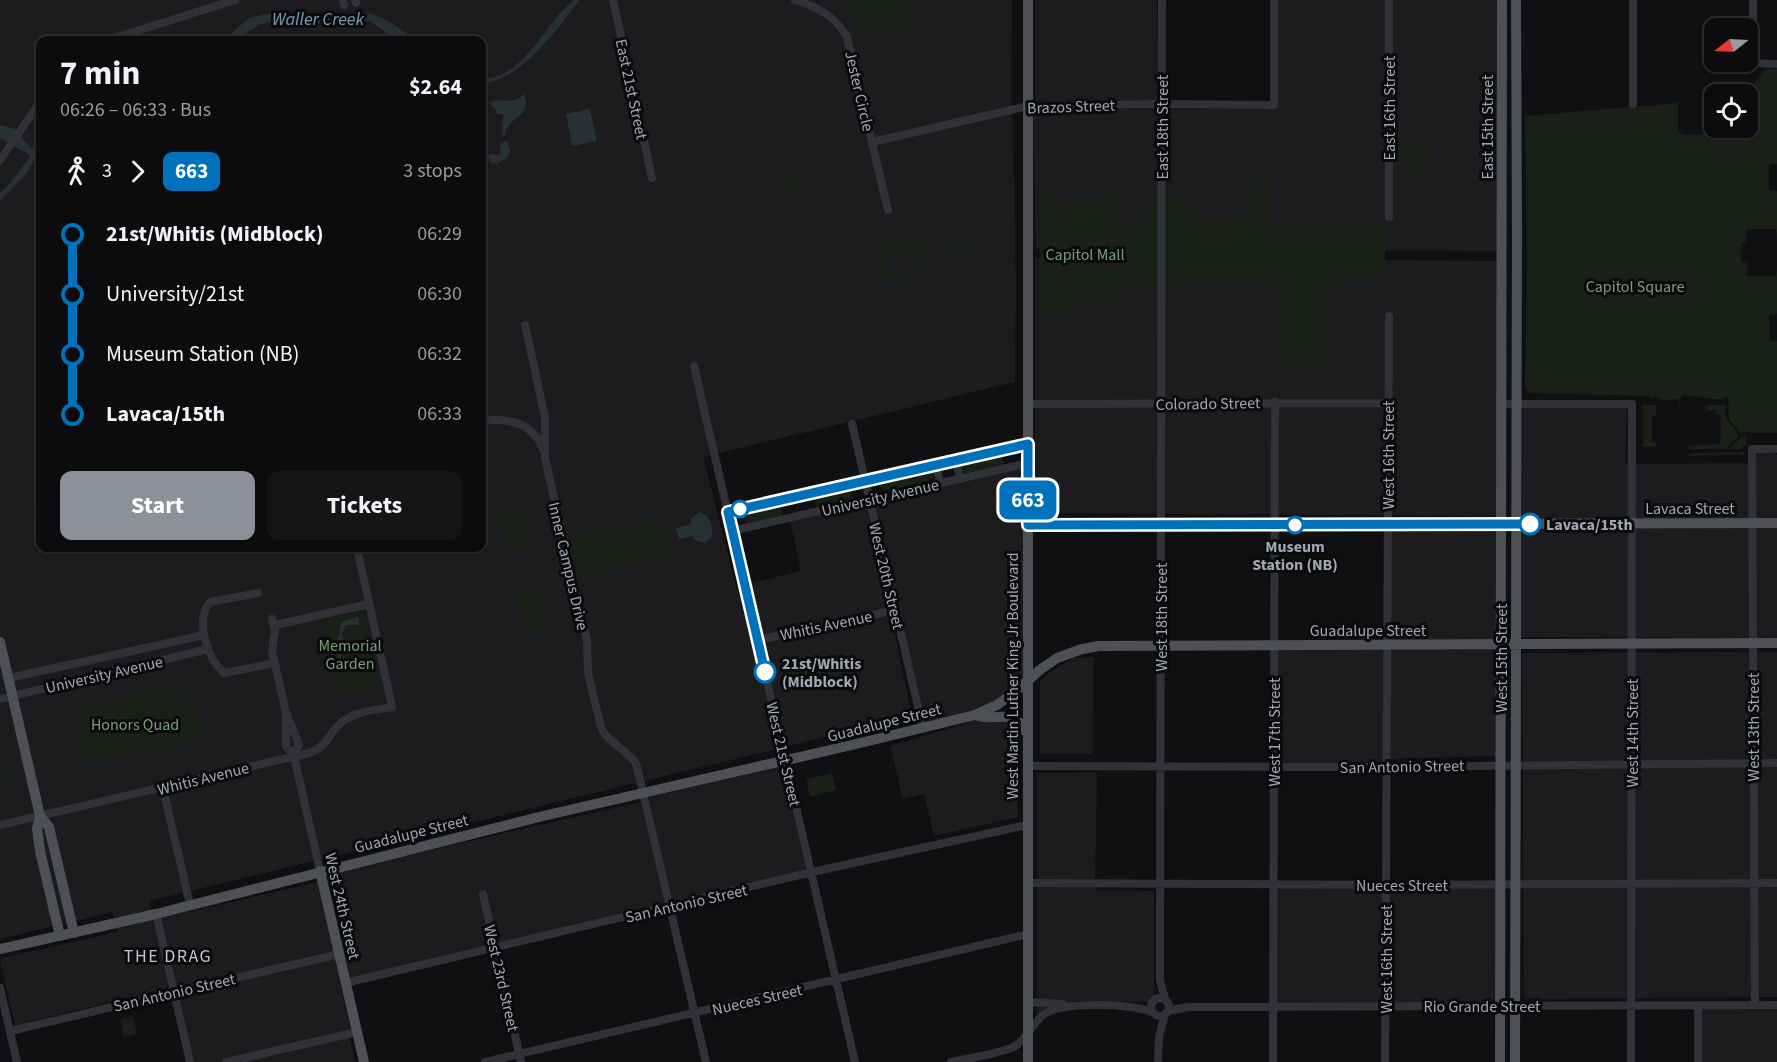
<!DOCTYPE html>
<meta charset="utf-8">
<style>
body{margin:0;font-family:"Source Sans 3",sans-serif;background:#151517;color:#f1f3f6;height:100vh;display:flex;flex-direction:column;font-size:22px;white-space:nowrap}
*{box-sizing:border-box;margin:0}
p{font-size:20px;color:#9a9b9e}
.icon{flex:none;width:33px;height:33px;fill:none;stroke:currentColor;stroke-width:2;stroke-linecap:round;stroke-linejoin:round}
.map{position:relative;flex:1;overflow:hidden}
.details{position:absolute;left:36px;top:36px;width:450px;height:516px;display:flex;flex-direction:column;background:#0c0c0e;border-radius:12px;box-shadow:0 2px 4px #0004,0 0 0 2px #2c2c2e}
.details>*{flex:none}
.badge{padding:0 12px;border-radius:9px;font-size:21px;line-height:39px}
.needle{width:39px;rotate:252deg}
.fabs{position:absolute;left:1704px;top:18px;display:grid;gap:12px}
.fabs a{display:grid;place-items:center;width:54px;height:54px;border-radius:12px;background:#0c0c0e;box-shadow:0 2px 4px #0004,0 0 0 2px #2c2c2e;font-size:30px}
.map>.badge{position:absolute;translate:-50% -50%;box-shadow:0 0 0 3px #fff}
.legs{display:flex;align-items:center;gap:9px;height:66px;padding:0 24px;font-size:20px}
.legs p{margin-inline-start:auto}
.overview{display:flex;align-items:center;justify-content:space-between;height:102px;padding:0 24px}
h1{font-size:33px;font-weight:700;line-height:45px}
.primary-button{display:flex;gap:12px;margin-top:auto;padding:12px 24px}
.primary-button a{flex:1;height:69px;border-radius:12px;background:#8c9099;color:#fff;font-size:24px;font-weight:700;line-height:69px;text-align:center}
.primary-button a+a{background:#151517;color:#f1f3f6}
ul{padding:0 24px;list-style:none}
li{display:flex;align-items:center;gap:21px;height:60px;font-size:22px}
li i{display:grid;place-items:center;width:9px;height:100%;margin:0 8px;background:currentColor}
li i::after{content:'';width:15px;height:15px;margin:-8px;border:4px solid;border-radius:50%;background:#0c0c0e}
li p{margin-inline-start:auto}
li:first-child i{background:linear-gradient(#0000 50%,currentColor 0)}
li:last-child i{background:linear-gradient(currentColor 50%,#0000 0)}
.map>svg:first-child{display:block}
.built{fill:#1c1c1f;fill-rule:evenodd}
.green{fill:#182018}
.water{fill:#263136}
.lines{fill:none;stroke-linecap:round;stroke-linejoin:round}
.minor{stroke:#313237;stroke-width:8}
.major{stroke:#4d5056;stroke-width:10}
.line-1-casing{stroke:#fff;stroke-width:14}
.line-1{stroke:#0072bc;stroke-width:9}
.stop-1-dot{fill:#fff;stroke:#0072bc;stroke-width:3}
.labels{text-anchor:middle;stroke-width:6;stroke-linejoin:round;paint-order:stroke}
.street-label{font-size:16px;fill:#a0a8b4;stroke:#0b0b0d}
.park-label{font-size:16px;fill:#77a175;stroke:#0b0b0d}
.stop-label{font-size:16px;font-weight:bold;fill:#a0a8b4;stroke:#0b0b0d;text-anchor:start}
.water-label{font-size:18px;font-style:italic;fill:#739cb3;stroke:#0b0b0d}
.neighbourhood-label{font-size:18px;letter-spacing:1.5px;fill:#c1c7d0;stroke:#0b0b0d}
</style>
<div class="map">
<svg width="1777" height="1062" viewBox="0 0 1777 1062">
<rect width="100%" height="100%" fill="#101012"/>
<path class="built" d="M0,0H1012L1011,99L1013,128L1016,285L1015,382L703,457L736,587L801,571L790,520L867,502L912,716L149,901L168,985L166,989L15,1025L0,961L2,958L117,932L112,912L0,939ZM40,40H482V548H40Z
M1035,0H1157L1158,100L1035,101Z
M1277,0H1498V251L1036,249L1033,109H1277Z
M1035,258L1498,261L1497,516L1035,513Z
M1627,406L1625,464L1756,463V453L1777,454V638L1521,637L1523,407Z
M1028,463L1027,680L997,705L923,728L870,500Z
M1388,527L1498,528L1496,756L1389,759Z
M1274,645H1387V767L1274,766Z
M1777,652V997L1524,999L1522,653Z
M1094,657L1093,754H1040V682L1047,674L1073,658Z
M1009,719L1018,725V817L934,836L924,794L903,799L890,746L977,720Z
M783,766L806,871L671,902L649,797Z
M1037,773H1097L1095,890L1154,891V1002L1077,1001L1048,1008L1037,1015Z
M641,802L665,904L348,979L325,874Z
M318,882L351,1032L349,1033L355,1062H190L160,918Z
M1273,888H1497L1496,1003L1270,1006Z
M1698,1005H1777V1062H1698Z"/>
<path class="green" d="M849,0H910L916,26L858,39Z
M1765,69H1777V164L1769,165V190L1777,191V237L1776,229H1747L1746,242L1741,243V262L1747,263V276H1776L1777,268V314L1769,315L1770,341H1777V433H1751V431L1741,433L1729,420L1728,397H1725V399C1711,400 1697,396 1682,395L1679,405V399L1663,400L1656,397L1650,399V396L1530,393L1525,387L1527,262L1525,116L1678,103V132L1684,135L1703,134L1704,118L1707,117V104H1714V128H1748V102L1759,111L1761,109C1745,91 1754,84 1765,69Z
M1735,88L1736,94L1707,96L1706,89Z
M983,127L986,134L970,132L953,142L944,140L962,131Z
M1400,133C1407,142 1420,143 1432,143V149L1398,152L1397,136Z
M1424,152L1425,154L1431,152L1432,172L1411,171L1398,168L1397,155L1414,153L1417,155L1418,153Z
M792,165L799,194L783,198L776,169Z
M1266,175H1270V227L1279,228V224H1352V222H1385V280H1332V363H1281V278L1271,279L1270,290H1261V281H1182V290L1121,289C1120,297 1113,302 1106,305C1094,294 1080,299 1077,315L1040,314V195H1058V203C1071,199 1084,202 1096,199C1103,197 1110,190 1117,187V220H1147V195H1176L1198,218H1245L1246,194Z
M895,241L921,242L933,246L934,249L899,258L897,252L889,254L890,260L885,262L887,269H890L892,275L902,273L901,267L936,259L937,264C922,268 912,274 900,283L881,278L875,260L884,246Z
M961,243L973,251L971,261L942,247L946,244Z
M1643,405H1656V416H1652V443H1656V447H1643Z
M1708,405H1725L1726,419L1738,434V437L1725,449H1688V446L1720,444L1721,418L1720,415H1716L1715,410H1706Z
M1741,437H1747L1746,446L1739,449H1729Z
M1744,452V455L1688,456L1690,453Z
M1001,453L1004,465L966,473L962,471V463Z
M930,470L934,475L930,481L885,491L879,487L881,481Z
M850,488L852,499L817,507L815,496Z
M40,499V541H37L28,503Z
M780,504L782,515L747,524L744,512Z
M521,507L523,508L531,545H529V548L509,552V549L506,550L498,514L500,511Z
M664,516L673,555L578,576L575,560L582,559V557L588,555V553L573,554L569,537Z
M538,586L541,588L550,625H547L548,628L528,632L527,630H525L516,593L518,591Z
M359,612L377,688L340,697L322,621Z
M172,685L174,694L186,691L188,701L195,700L204,740L116,759H92L80,761L72,727L83,724L79,709L100,702Z
M6,770L17,779L15,780L17,786L9,787L7,782L2,783L0,772L1,775H3V771Z
M832,773L836,790L810,797L806,779Z
M133,1016L137,1034L124,1037L120,1019Z"/>
<path class="water" d="M574,0H580C553,33 526,76 482,84V78C517,82 542,32 563,10C567,6 571,4 574,0Z
M364,12C383,16 401,28 415,40H398L369,21L356,20L324,22L308,26L273,21L260,24L236,40H224L249,18L256,16L272,13L294,14L307,19Z
M524,94C533,118 508,115 505,135L502,136L503,115L496,113V110L489,103C502,96 511,107 524,94Z
M590,109L597,141L572,146L566,114Z
M0,125L14,129L32,149L40,135V151L26,174L0,201V193L8,186L31,156L0,138Z
M507,141L510,151L507,158L496,164L489,162L488,154L500,155L501,143Z
M699,512C711,515 714,527 711,538L705,543L694,540L692,536L679,539L676,528L691,524V519Z
M358,617L359,619L358,625H346L341,634L344,640L340,652L342,665L340,666L337,659L339,652L337,648V638L340,635L341,622Z"/>
<g class="lines">
<path class="minor" d="M343,0L344,5
M355,0L356,3
M613,0L652,178
M795,0C818,7 835,16 847,37L888,210
M1162,0L1160,980L1165,999
M1389,0V217
M1633,0V104
M1753,0V63L1777,64
M108,40L235,0
M872,142L1028,106L1154,104L1274,105V0
M0,160L40,102
M525,325L545,417V458L587,641L588,673L601,727L605,735L634,760L637,767L706,1062
M694,366L855,1062
M1029,404L1388,403
M1502,404H1632L1631,1062
M482,420C508,419 532,421 543,449
M852,424L923,728
M956,461L960,479
M936,465L940,483
M728,512L1028,444
M732,531L1028,463
M258,593L210,602C195,621 207,658 224,673L275,663
M272,619L275,631L272,651L286,713L299,744L294,756
M275,625L369,604
M758,640L895,610
M9,678L204,635
M0,699L208,649
M286,713V746L294,756L320,871
M1027,766L1387,767L1777,763
M163,788L190,905
M0,825L309,753C329,746 328,733 342,722C355,711 376,710 392,707L357,548
M1028,883L1387,885L1777,883
M483,894L521,1062
M156,914L190,1062
M345,983L812,872L1027,825
M0,988L17,1062
M1151 1007a9 9 0 1 1 18 0a9 9 0 1 1-18 0Z
M1028,1002L1063,1004
M1755,1005L1752,449H1777
M1168,1011L1188,1007L1777,1005
M10,1031L339,954
M226,1062L357,1032
M485,1062L1028,934
M951,1062C970,1058 992,1055 1011,1048C1025,1043 1032,1024 1043,1015C1062,1001 1131,1003 1152,1012
M1158,1062L1159,1037L1165,1014
M1273,1062L1275,402
M1385,1062L1389,316
M1698,1062V1005"/>
<path class="major" d="M1027,525L1777,523
M0,642L40,816L49,827L74,933
M975,715C998,723 1013,706 1026,732
M40,816L37,829L40,851L60,936
M320,871L364,1062
M0,949L156,914L543,816L852,745L975,715L997,705L1015,692L1041,669L1057,658L1082,649L1099,646L1777,643
M1028,1062V0
M1500,1062L1502,0
M1515,1062L1517,236L1516,0"/>
</g>
<g class="lines">
<defs>
<path id="line-1" d="M765,672L728,512L1028,444V525L1530,524"/>
</defs>
<use href="#line-1" class="line-1-casing"/>
<use href="#line-1" class="line-1"/>
</g>
<g class="stop-1-dot">
<circle cx="740" cy="509" r="8"/>
<circle cx="1530" cy="524" r="10"/>
<circle cx="1295" cy="525" r="8"/>
<circle cx="765" cy="672" r="10"/>
</g>
<g class="labels">
<g class="street-label">
<text transform="translate(632 89) rotate(78)" y="6">East 21st Street</text>
<text transform="translate(860 91) rotate(77)" y="6">Jester Circle</text>
<text transform="translate(1071 106) rotate(-2)" y="6">Brazos Street</text>
<text transform="translate(1389 108) rotate(-90)" y="6">East 16th Street</text>
<text transform="translate(1162 127) rotate(-90)" y="6">East 18th Street</text>
<text transform="translate(1487 127) rotate(-90)" y="6">East 15th Street</text>
<text transform="translate(1208 403) rotate(-1)" y="6">Colorado Street</text>
<text transform="translate(1388 455) rotate(-90)" y="6">West 16th Street</text>
<text transform="translate(880 497) rotate(-13)" y="6">University Avenue</text>
<text x="1690" y="514">Lavaca Street</text>
<text transform="translate(569 566) rotate(77)" y="6">Inner Campus Drive</text>
<text transform="translate(887 576) rotate(77)" y="6">West 20th Street</text>
<text transform="translate(1161 617) rotate(-90)" y="6">West 18th Street</text>
<text transform="translate(826 625) rotate(-12)" y="6">Whitis Avenue</text>
<text x="1368" y="636">Guadalupe Street</text>
<text transform="translate(1501 658) rotate(-90)" y="6">West 15th Street</text>
<text transform="translate(104 674) rotate(-13)" y="6">University Avenue</text>
<text transform="translate(1012 676) rotate(-90)" y="6">West Martin Luther King Jr Boulevard</text>
<text transform="translate(884 722) rotate(-14)" y="6">Guadalupe Street</text>
<text transform="translate(1753 727) rotate(-90)" y="6">West 13th Street</text>
<text transform="translate(1274 732) rotate(-90)" y="6">West 17th Street</text>
<text transform="translate(1632 733) rotate(-90)" y="6">West 14th Street</text>
<text transform="translate(784 754) rotate(77)" y="6">West 21st Street</text>
<text transform="translate(1402 766) rotate(-1)" y="6">San Antonio Street</text>
<text transform="translate(203 778) rotate(-14)" y="6">Whitis Avenue</text>
<text transform="translate(411 833) rotate(-14)" y="6">Guadalupe Street</text>
<text x="1402" y="891">Nueces Street</text>
<text transform="translate(686 903) rotate(-13)" y="6">San Antonio Street</text>
<text transform="translate(343 906) rotate(77)" y="6">West 24th Street</text>
<text transform="translate(1386 959) rotate(-90)" y="6">West 16th Street</text>
<text transform="translate(502 978) rotate(77)" y="6">West 23rd Street</text>
<text transform="translate(174 992) rotate(-13)" y="6">San Antonio Street</text>
<text transform="translate(757 999) rotate(-13)" y="6">Nueces Street</text>
<text x="1482" y="1012">Rio Grande Street</text>
</g>
<g class="park-label">
<text x="1085" y="260">Capitol Mall</text>
<text x="1635" y="292">Capitol Square</text>
<text x="350" y="651">Memorial<tspan x="350" dy="18">Garden</tspan></text>
<text x="135" y="730">Honors Quad</text>
</g>
<g class="stop-label">
<text x="1546" y="530">Lavaca/15th</text>
<text x="1295" y="552" text-anchor="middle">Museum<tspan x="1295" dy="18">Station (NB)</tspan></text>
<text x="782" y="669">21st/Whitis<tspan x="782" dy="18">(Midblock)</tspan></text>
</g>
<g class="water-label">
<text x="318" y="25">Waller Creek</text>
</g>
<g class="neighbourhood-label">
<text x="168" y="962">THE DRAG</text>
</g>
</g>
</svg>
<div class="fabs">
<a><svg class="needle" viewBox="-14 -14 28 28"><path d="M0-13l5 13h-10z" fill="#e53935"/><path d="M0 13l5-13h-10z" fill="#9a9b9e"/></svg></a>
<a><svg class="icon" aria-label="locate" viewBox="0 0 24 24"><circle cx="12" cy="12" r="6"/><path d="M12 2v4M12 18v4M2 12h4M18 12h4"/></svg></a>
</div>
<b class="badge" style="left:1028px;top:500px;background:#0072bc;color:#fff">663</b>
<section class="details">
<div class="overview"><div><h1>7 min</h1><p>06:26 – 06:33 · Bus</p></div><b>$2.64</b></div>
<div class="legs"><svg class="icon" aria-label="walk" viewBox="0 0 24 24"><circle cx="13" cy="4" r="2"/><path d="M13 8l-2 6 4 7M11 14l-3 7M7 12l3-4h3l4 4"/></svg>3<svg class="icon" aria-label="forward" viewBox="0 0 24 24"><path d="M9 5l7 7-7 7"/></svg><b class="badge" style="background:#0072bc;color:#fff">663</b><p>3 stops</p></div>
<ul>
<li><i style="color:#0072bc"></i><b>21st/Whitis (Midblock)</b><p>06:29</p></li>
<li><i style="color:#0072bc"></i><span>University/21st</span><p>06:30</p></li>
<li><i style="color:#0072bc"></i><span>Museum Station (NB)</span><p>06:32</p></li>
<li><i style="color:#0072bc"></i><b>Lavaca/15th</b><p>06:33</p></li>
</ul>
<div class="primary-button"><a>Start</a><a>Tickets</a></div>
</section>
</div>
